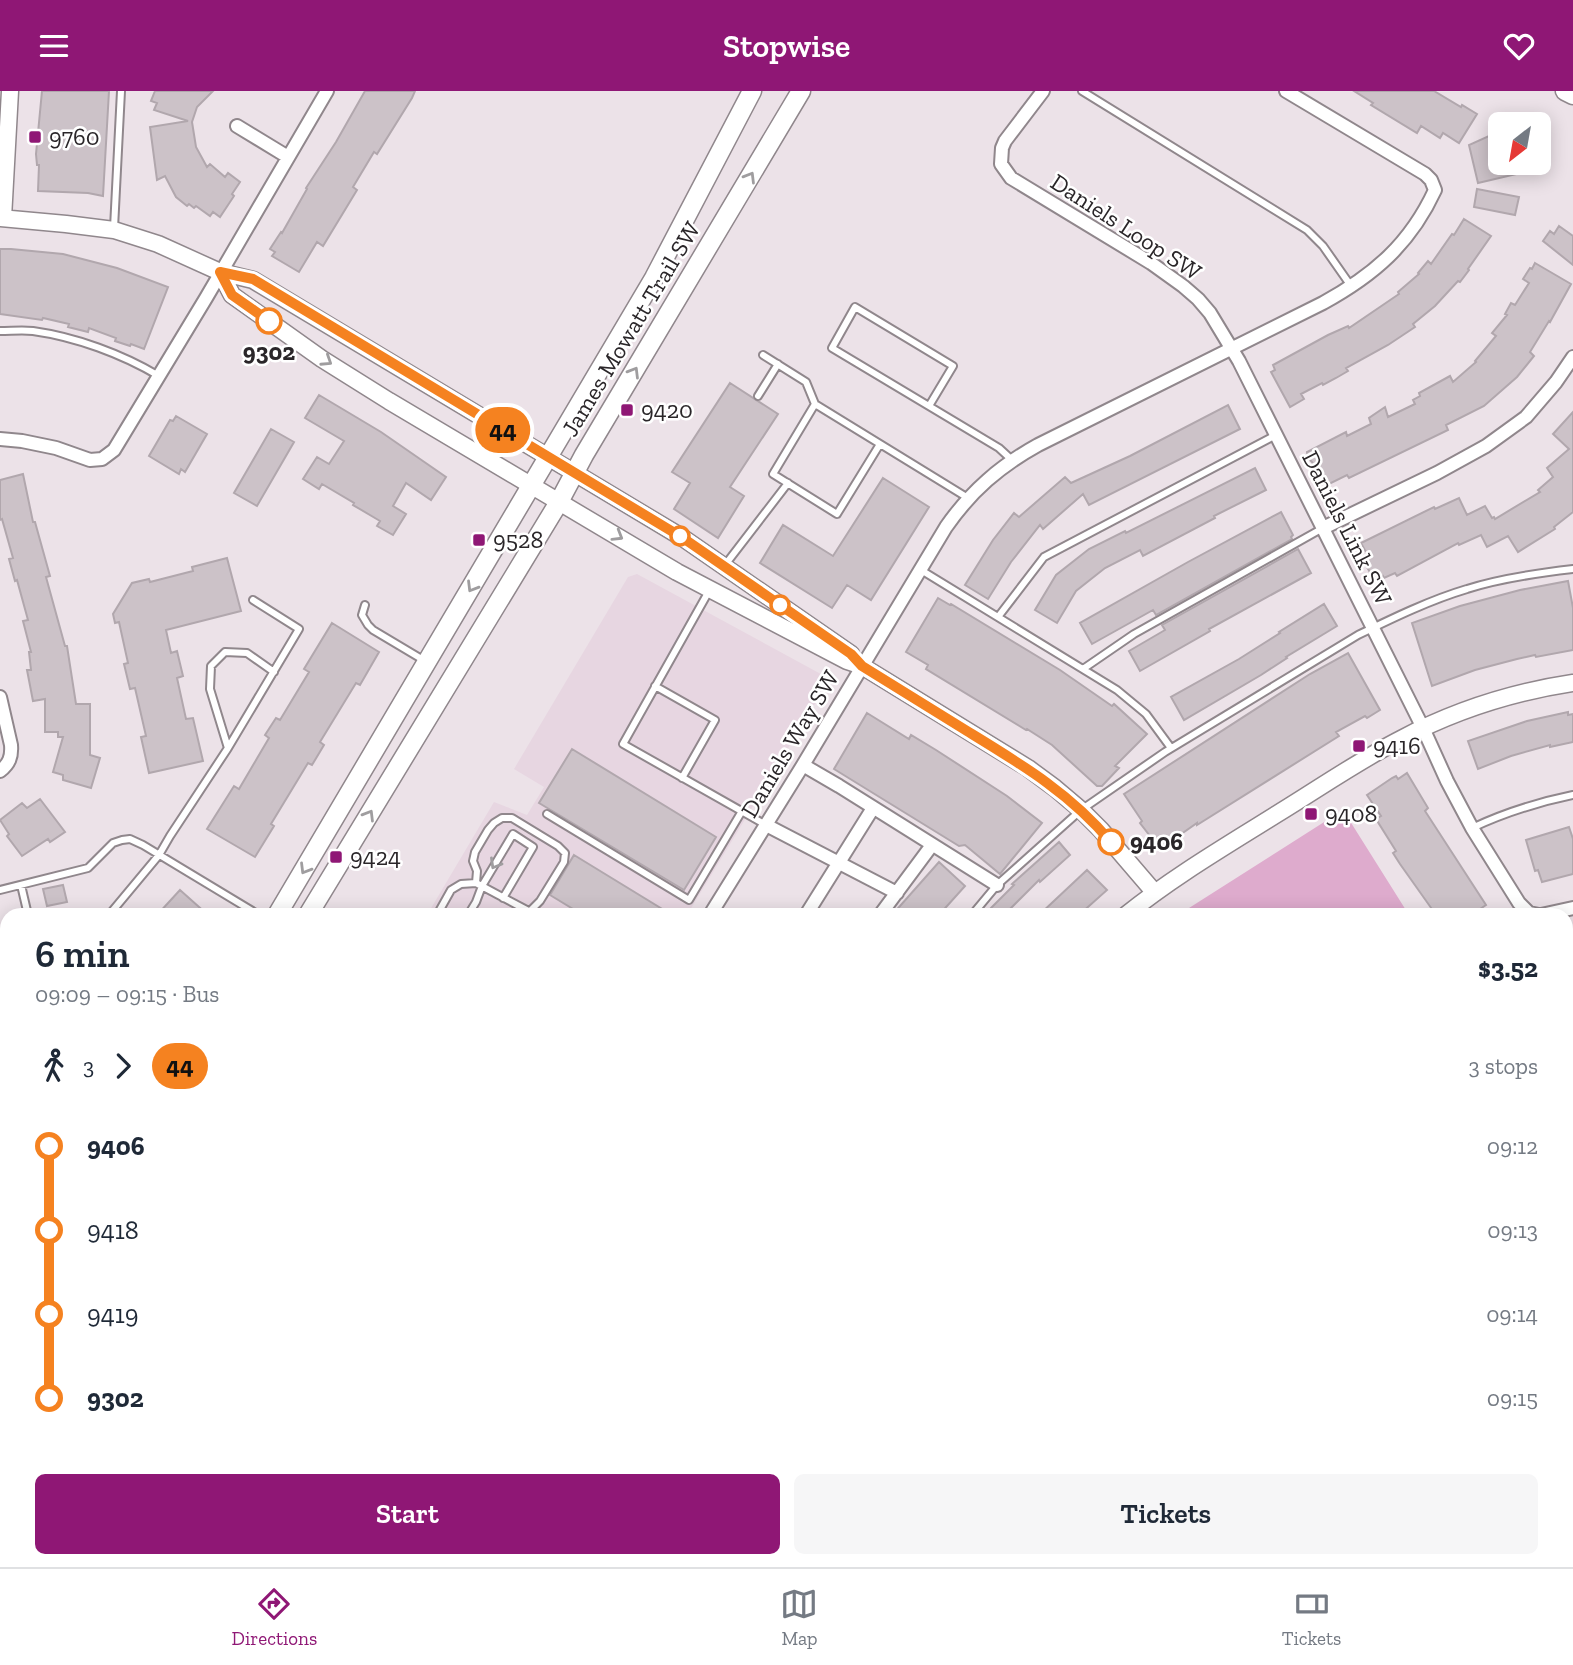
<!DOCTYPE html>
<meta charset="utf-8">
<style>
body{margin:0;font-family:"Zilla Slab",serif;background:#f6f6f7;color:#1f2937;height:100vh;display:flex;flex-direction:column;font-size:26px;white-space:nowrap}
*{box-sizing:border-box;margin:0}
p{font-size:23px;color:#747a83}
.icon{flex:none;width:38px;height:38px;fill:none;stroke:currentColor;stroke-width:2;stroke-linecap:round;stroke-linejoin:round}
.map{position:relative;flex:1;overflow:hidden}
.sheet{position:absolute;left:0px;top:817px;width:1573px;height:660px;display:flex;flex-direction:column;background:#fff;border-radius:21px 21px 0 0;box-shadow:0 4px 18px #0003}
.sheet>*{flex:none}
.badge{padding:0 14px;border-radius:23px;font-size:24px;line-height:46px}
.needle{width:46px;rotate:211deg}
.fabs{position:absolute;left:1488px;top:21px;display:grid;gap:14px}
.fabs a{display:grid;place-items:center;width:63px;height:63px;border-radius:10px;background:#fff;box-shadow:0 4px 18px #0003;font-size:35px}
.map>.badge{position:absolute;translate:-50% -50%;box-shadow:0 0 0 4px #fff}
.legs{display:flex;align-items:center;gap:10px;height:77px;padding:0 35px;font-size:23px}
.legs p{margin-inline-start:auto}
.overview{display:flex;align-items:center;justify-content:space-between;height:119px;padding:0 35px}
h1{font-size:38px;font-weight:600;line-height:52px}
.action{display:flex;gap:14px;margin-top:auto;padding:14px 35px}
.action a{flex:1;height:80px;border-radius:10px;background:#8f1775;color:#fff;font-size:28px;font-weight:600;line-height:80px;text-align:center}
.action a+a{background:#f6f6f7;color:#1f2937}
ul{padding:0 35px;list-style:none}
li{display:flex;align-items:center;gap:24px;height:84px;font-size:26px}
li i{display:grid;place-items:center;width:10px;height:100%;margin:0 9px;background:currentColor}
li i::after{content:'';width:18px;height:18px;margin:-9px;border:5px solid;border-radius:50%;background:#fff}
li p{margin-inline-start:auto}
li:first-child i{background:linear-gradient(#0000 50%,currentColor 0)}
li:last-child i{background:linear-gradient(currentColor 50%,#0000 0)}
header{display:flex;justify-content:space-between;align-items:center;height:91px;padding:0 35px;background:#8f1775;color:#fff;font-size:32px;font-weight:600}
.tab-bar{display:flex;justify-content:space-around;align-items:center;height:98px;border-top:2px solid #e0e1e3;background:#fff;font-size:19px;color:#747a83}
.tab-bar a{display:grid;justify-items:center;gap:4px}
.tab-bar .on{color:#8f1775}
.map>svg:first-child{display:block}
.built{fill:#e7d6e1}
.green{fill:#deabcd}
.water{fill:#b97da6}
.building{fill:#ccc2c8;stroke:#b1a7ad;stroke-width:2}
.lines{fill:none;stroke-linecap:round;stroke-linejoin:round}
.service-casing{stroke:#90878c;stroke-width:10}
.minor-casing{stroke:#90878c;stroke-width:16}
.tertiary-casing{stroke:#90878c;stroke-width:19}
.secondary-casing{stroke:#90878c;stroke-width:21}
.service{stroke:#fff;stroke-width:6}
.minor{stroke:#fff;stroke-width:12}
.tertiary{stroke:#fff;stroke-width:16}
.secondary{stroke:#fff;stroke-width:18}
.oneway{stroke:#9f9d9f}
.line-1-casing{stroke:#fff;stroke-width:16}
.line-1{stroke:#f58220;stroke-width:10}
.poi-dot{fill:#8f1775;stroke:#fff;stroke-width:2.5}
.stop-1-dot{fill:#fff;stroke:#f58220;stroke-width:3.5}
.labels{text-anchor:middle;stroke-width:5;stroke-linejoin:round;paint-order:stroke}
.poi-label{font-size:24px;fill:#2a2629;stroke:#fff;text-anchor:start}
.street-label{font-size:24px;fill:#2a2629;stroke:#fff}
.stop-label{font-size:24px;font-weight:bold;fill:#2a2629;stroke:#fff}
</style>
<header><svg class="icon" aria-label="menu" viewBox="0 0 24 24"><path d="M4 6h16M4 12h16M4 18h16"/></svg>Stopwise<svg class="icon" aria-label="heart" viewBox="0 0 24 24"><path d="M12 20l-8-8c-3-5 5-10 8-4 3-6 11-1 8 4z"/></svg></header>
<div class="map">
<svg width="1573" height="1476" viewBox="0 0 1573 1476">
<rect width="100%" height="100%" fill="#ece2e8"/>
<path class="built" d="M637,483L830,588L687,824H427L494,711L527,724L544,696L514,678L628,486Z
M506,1470H865L866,1476H511Z"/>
<path class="green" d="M1343,719L1409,824H1178Z
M1573,922V1150L1566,1152V926Z
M7,1466V1470H506L511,1476H1Z"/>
<path class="water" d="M1566,976H1573V1089L1566,1086Z"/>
<path class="building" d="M42,0H109L103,105L88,102L38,100L39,74H37L36,63Z
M155,0H213L197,16L192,31L196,56L207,76L210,73L225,86L228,82L240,91L232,103L234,105L220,126L213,121L210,125L196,115L194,117L189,113L187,115L176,106L165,85L157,89L150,36L188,30L154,19L157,12L151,10Z
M365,0H415L412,7L377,63L374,61L353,96L357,99L323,155L317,151L299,181L272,165L275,161L270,158L281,141L282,142L307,98L306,97L336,51Z
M1354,0H1434L1461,16L1462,14L1477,23L1459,52L1443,42L1440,47L1421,35L1417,42L1371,14L1373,12Z
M1500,40V72H1541L1542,77L1478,92L1469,54Z
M1477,98L1519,106L1515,124L1474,116Z
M1464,128L1491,145L1468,178L1469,179L1460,191L1458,190L1435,215L1413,233L1415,236L1388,254L1346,277L1348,280L1336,287L1323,294L1322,292L1301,303L1304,308L1290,316L1271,281L1275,279L1273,274L1328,244L1348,235L1349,237L1399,203L1398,201L1419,183L1418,182L1428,170L1431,173L1452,143L1454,144Z
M1559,135L1573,145V174L1543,150L1550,140L1554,143Z
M0,158H11L63,163L117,177L168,196L144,258L131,253L130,255L115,250L116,247L89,237L88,241L68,236L69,233L43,227L42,229L0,223Z
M1535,172L1571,193L1550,231L1549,230L1530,261L1534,265L1517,286L1484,315L1446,334L1448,339L1349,387L1347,384L1327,394L1321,384L1319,385L1312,371L1308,367L1307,361L1346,341L1347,345L1371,333L1369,327L1385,316L1388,326L1415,313L1413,309L1420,305L1419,302L1450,285L1453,291L1476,271L1475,270L1496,245L1492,242L1507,224L1505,223L1511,212L1515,214L1529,192L1523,188L1530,177L1532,178Z
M730,292L778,323L730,396L744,405L718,447L674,418L690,392L672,381Z
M319,304L381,341L446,386L431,409L406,392L393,415L406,423L393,444L377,435L380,430L353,414L354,412L322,393L319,398L303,388L317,366L329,373L344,350L305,327Z
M1228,314L1240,338L1089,414L1083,403L1043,438L1040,434L1011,471L988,508L965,494L993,449L1014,422L1019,426L1065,386L1071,392L1130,365Z
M1573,321V421L1554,436L1555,438L1518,461L1508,445L1487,456L1481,444L1459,454L1458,452L1397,485L1395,482L1384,487L1383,485L1375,490L1364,471L1368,469L1366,466L1368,465L1361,452L1434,416L1435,418L1459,407L1467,424L1485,415L1492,427L1494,426L1495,428L1540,401L1538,399L1553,386L1547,377L1569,358L1553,343Z
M176,325L207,343L185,381L181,378L179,383L149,365L170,329L173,330Z
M271,338L294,351L257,415L234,402Z
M1255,377L1266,399L1214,425L1215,427L1143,465L1140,459L1105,477L1076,500L1057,532L1035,519L1056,484L1089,458L1125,440L1126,442Z
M23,383L33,431H35L50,485L46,486L65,555H67L76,613H90V664L100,667L91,697L63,689V684L53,681L63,646H58V641H45V608L33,610L27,579H31L29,561H31L23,530L28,529L17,489L15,490L9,468L13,467L2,428L0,429V389Z
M883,387L929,416L871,509L847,494L832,517L760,472L783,434L833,465Z
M1281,421L1293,444L1291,446L1292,448L1156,524L1153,519L1092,553L1080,532L1188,471Z
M1298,458L1311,482L1209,538L1210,540L1140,580L1129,560L1165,539L1162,534Z
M227,467L241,520L166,539L171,562L177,560L183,585L177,587L186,628L193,627L203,670L149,682L141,646L146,645L135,597L130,598L124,573L128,572L119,531L115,532L113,523L132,492L149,488L150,491L193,480L192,476Z
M1568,490L1573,517V559L1536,566L1535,564L1517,568L1475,579L1432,595L1412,532L1460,515L1520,499Z
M938,507L950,514L951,513L1060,579L1112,615L1114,613L1147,643L1115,675L1119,677L1102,695H1097L1052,654L1027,638L1026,639L926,578L928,574L906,561Z
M1324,513L1337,535L1286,566L1287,567L1261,584L1184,629L1171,606L1239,568L1280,542L1279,541Z
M332,532L379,561L360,594L356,592L320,651L324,654L312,674L308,672L271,733L274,735L255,766L207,738L234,695L239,698L269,647L265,644L276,627L280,629L309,581L304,578Z
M1348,562L1380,619L1367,627L1365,625L1336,641L1339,645L1197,734V732L1160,758L1140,732L1142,730L1124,703L1310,583Z
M1568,621V624L1573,623V651L1550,656V654L1511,665L1478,678L1468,650L1527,630Z
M867,622L909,648L911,644L936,659L1007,705L1042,732L1000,783L965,754L959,755L834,678Z
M572,658L716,746L684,799L539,712Z
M1407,682L1428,717L1425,720L1486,814L1471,824H1441L1437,819L1434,821L1400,773L1393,762L1396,760L1376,728L1381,725L1367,704L1392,687L1396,685L1398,688Z
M40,708L65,741L50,751L48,748L22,765L7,745L9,743L0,729L22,712L27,717Z
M1569,736L1573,748V783L1542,791L1538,779L1535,780L1526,749Z
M1059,751L1070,764L1040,791L1039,789L1004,824H999L991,817L1014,794L1012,793Z
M574,764L672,824H583L550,804Z
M939,771L965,795L939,824H892Z
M1087,779L1107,799L1079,824H1039Z
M63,794L67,811L47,815L43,798Z
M180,799L208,824H157Z"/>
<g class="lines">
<defs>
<path id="service" d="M1082,0L1307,139L1323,155L1351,195
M114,137L121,0
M0,240C11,240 23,239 33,240C76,246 122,263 159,285
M763,264L806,291L815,313L968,407
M758,305L778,273
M815,313L773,383L837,423L880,353
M929,315L953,275L855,216L832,257L999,357L1012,369
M725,474L788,392
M921,479L1117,599L1146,623L1171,657
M709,500L623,653L766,734
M365,514L362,524L368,534L373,539L425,570
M998,526L1044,466L1276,344
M1083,578L1134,543L1323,437
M655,595L715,629L682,687
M228,657L210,598L211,575L225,561L247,562L274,581
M547,723L689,809L742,720
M1472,737C1504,722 1539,711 1573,704
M476,792L477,780L473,770L475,761L488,739L494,732L502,727H512L558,755L565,762L564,771L540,810L526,824
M21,794L28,824
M0,799L88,777L113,752L122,749L130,748L143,754L259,824
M109,824L159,764L170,745L228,657L299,538L253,509
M437,824L451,799L461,793L476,792L536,824
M468,824L476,811L482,795L513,743L533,756L503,807
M972,824L997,794L1081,719L1165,661L1358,544C1393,527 1430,509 1467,498C1501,487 1538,482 1573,478
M0,1030L7,1041
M1566,1440L1573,1438
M808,1470L809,1476
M915,1470L917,1476
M1381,1470L1384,1476
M946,1476L970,1470"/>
<path id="minor" d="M1043,0L1005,50L1002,57L1001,73L1011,87L1151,172L1183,195L1198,208L1210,222L1239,270L1423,637L1447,690L1472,737L1519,812L1529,822L1539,824
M237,35L288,66
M0,348L22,350L56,357L90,369L102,368L114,359L206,207L327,0
M1323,437L1437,382L1486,355L1526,326L1556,291L1573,266
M0,606L11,654C12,666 9,673 0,680
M803,674L839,695L997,794
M766,734L897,802
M710,824L803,674L946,436C971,400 1000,375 1038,354L1323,212C1374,184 1410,153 1435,99L1431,89L1425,83L1286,0
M806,824L873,717
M880,824L932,754
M1541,824L1573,817
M1566,1329L1573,1327"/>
<path id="tertiary" d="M0,127L66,133L114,139L158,153L220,181L253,189L683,447L851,563
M3,127L10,0
M220,181L232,204L322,268L389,310L677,481L847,570L862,575L1028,677L1055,697L1081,719L1101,739L1155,802
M1126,824C1173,786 1226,755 1277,723C1318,698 1358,670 1401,648C1454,620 1513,601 1573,592
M1252,1470L1255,1476"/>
<path id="secondary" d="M1565,0L1573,4
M277,824L654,187L752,0
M308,824L559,411L584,364L801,0
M0,1089L7,1085
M0,1124L7,1121"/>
</defs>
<use href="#service" class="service-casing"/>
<use href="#minor" class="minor-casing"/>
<use href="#tertiary" class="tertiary-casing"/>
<use href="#secondary" class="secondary-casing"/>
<use href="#service" class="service"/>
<use href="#minor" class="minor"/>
<use href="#tertiary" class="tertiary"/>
<use href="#secondary" class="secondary"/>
</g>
<defs><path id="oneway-chevron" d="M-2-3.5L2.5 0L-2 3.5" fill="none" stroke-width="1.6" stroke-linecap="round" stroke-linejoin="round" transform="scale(1.75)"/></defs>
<g class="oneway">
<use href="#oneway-chevron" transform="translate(750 86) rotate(-59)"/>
<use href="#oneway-chevron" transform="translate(327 270) rotate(33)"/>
<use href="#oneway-chevron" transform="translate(634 281) rotate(-59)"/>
<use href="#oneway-chevron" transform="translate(618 445) rotate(31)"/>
<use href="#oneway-chevron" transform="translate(472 496) rotate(121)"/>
<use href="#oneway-chevron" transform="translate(369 724) rotate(-59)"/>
<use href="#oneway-chevron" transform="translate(495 773) rotate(120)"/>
<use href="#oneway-chevron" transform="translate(305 778) rotate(121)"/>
</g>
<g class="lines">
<defs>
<path id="line-1" d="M269,230L232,204L220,181L253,188L683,447L851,563L862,575C897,597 932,618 967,640C1021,673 1070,702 1111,751"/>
</defs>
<use href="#line-1" class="line-1-casing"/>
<use href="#line-1" class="line-1"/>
</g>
<g class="poi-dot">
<rect x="28" y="39" width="14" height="14" rx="3.5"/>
<rect x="620" y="312" width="14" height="14" rx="3.5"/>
<rect x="472" y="442" width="14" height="14" rx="3.5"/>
<rect x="1352" y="648" width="14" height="14" rx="3.5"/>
<rect x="1304" y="716" width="14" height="14" rx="3.5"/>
<rect x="329" y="759" width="14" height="14" rx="3.5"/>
</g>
<g class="stop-1-dot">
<circle cx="269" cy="230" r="12"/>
<circle cx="680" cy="445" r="9"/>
<circle cx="780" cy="514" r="9"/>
<circle cx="1111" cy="751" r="12"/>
</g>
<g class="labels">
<g class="poi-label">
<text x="49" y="54">9760</text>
<text x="641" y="327">9420</text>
<text x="493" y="457">9528</text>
<text x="1373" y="663">9416</text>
<text x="1325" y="731">9408</text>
<text x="350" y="774">9424</text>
</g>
<g class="street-label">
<text transform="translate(1126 136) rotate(33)" y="8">Daniels Loop SW</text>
<text transform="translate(631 238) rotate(-59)" y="8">James Mowatt Trail SW</text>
<text transform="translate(1347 437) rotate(63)" y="8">Daniels Link SW</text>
<text transform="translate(790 653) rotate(-59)" y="8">Daniels Way SW</text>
</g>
<g class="stop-label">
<text x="269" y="269">9302</text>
<text x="1130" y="759" text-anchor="start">9406</text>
</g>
</g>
</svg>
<div class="fabs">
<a><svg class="needle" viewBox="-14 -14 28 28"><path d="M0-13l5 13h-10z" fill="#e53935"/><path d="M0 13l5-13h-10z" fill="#747a83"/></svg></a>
</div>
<b class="badge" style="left:503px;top:339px;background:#f58220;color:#111">44</b>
<section class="sheet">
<div class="overview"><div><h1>6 min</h1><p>09:09 – 09:15 · Bus</p></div><b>$3.52</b></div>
<div class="legs"><svg class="icon" aria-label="walk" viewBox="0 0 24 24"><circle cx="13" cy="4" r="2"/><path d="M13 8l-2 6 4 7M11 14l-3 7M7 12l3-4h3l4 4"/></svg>3<svg class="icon" aria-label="forward" viewBox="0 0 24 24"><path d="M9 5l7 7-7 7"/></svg><b class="badge" style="background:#f58220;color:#111">44</b><p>3 stops</p></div>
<ul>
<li><i style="color:#f58220"></i><b>9406</b><p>09:12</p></li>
<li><i style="color:#f58220"></i><span>9418</span><p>09:13</p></li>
<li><i style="color:#f58220"></i><span>9419</span><p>09:14</p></li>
<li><i style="color:#f58220"></i><b>9302</b><p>09:15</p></li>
</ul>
<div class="action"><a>Start</a><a>Tickets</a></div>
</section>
</div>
<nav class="tab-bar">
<a class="on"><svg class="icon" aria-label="directions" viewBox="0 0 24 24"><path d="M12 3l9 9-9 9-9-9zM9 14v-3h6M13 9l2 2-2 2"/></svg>Directions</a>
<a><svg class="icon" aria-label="map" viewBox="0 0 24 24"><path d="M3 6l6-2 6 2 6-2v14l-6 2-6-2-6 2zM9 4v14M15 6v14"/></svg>Map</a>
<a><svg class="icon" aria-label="tickets" viewBox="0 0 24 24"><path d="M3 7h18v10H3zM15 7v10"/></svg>Tickets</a>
</nav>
